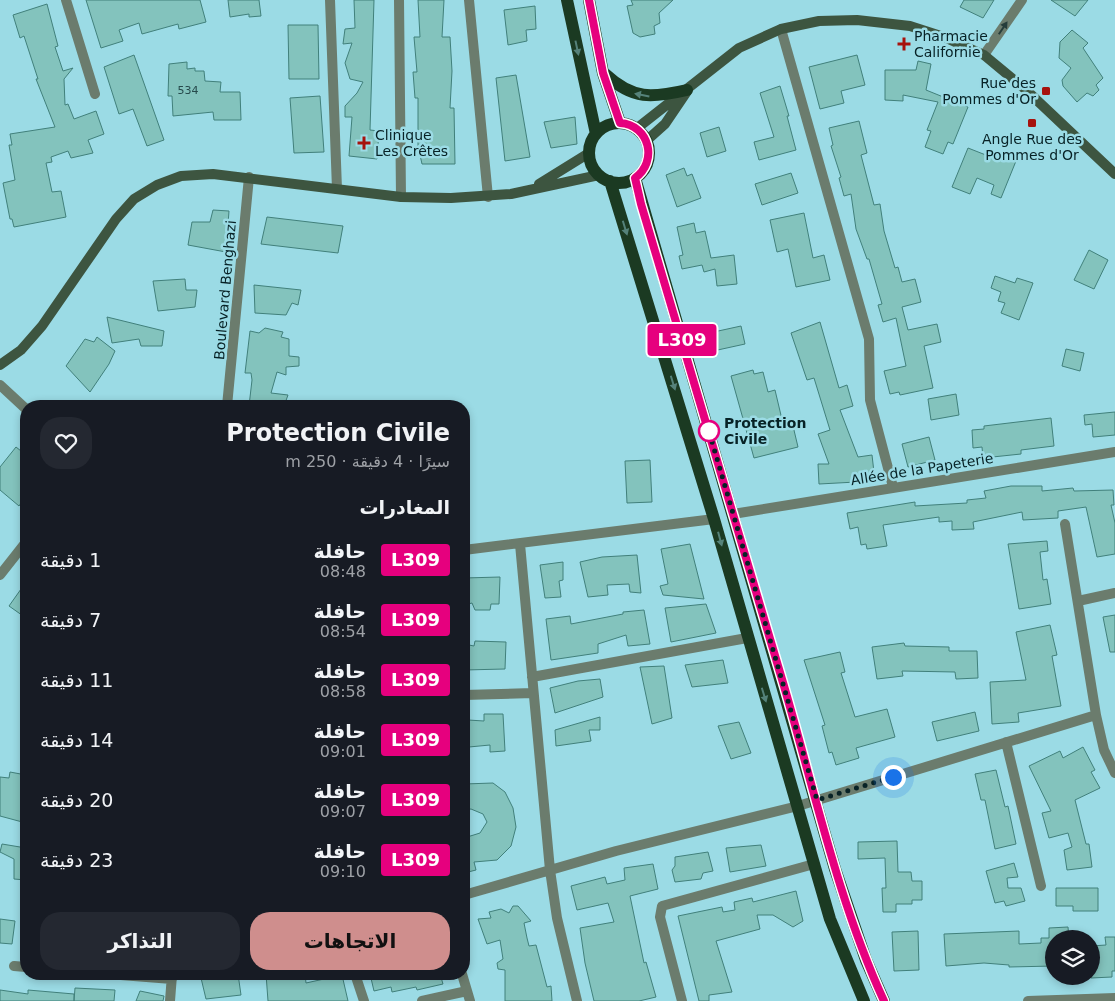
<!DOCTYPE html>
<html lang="ar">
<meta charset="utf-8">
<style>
body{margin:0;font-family:"DejaVu Sans","Noto Sans Arabic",sans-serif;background:#242831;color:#f1f3f6;direction:rtl;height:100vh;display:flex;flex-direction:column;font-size:19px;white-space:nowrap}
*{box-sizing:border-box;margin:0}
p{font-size:16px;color:#9ea1a6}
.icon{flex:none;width:28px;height:28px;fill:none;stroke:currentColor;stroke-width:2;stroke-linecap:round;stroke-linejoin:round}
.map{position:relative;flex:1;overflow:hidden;direction:ltr}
.side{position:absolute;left:20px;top:400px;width:450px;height:580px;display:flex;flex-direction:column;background:#171b24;border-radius:20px;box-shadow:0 2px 8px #0003;direction:rtl}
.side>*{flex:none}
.badge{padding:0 10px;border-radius:4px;font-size:18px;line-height:32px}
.buttons{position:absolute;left:1045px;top:930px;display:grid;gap:10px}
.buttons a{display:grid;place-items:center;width:55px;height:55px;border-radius:50%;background:#171b24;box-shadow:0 2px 8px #0003;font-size:25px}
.you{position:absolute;width:25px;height:25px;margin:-12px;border:4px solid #fff;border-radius:50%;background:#1a73e8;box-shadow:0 0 0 8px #1a73e833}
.map>.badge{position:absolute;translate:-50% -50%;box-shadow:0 0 0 2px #fff}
h2{padding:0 20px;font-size:19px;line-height:45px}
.round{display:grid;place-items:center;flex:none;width:52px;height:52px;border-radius:20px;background:#242831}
.headline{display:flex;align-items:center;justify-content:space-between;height:85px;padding:0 20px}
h1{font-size:24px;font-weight:800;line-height:38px}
.primary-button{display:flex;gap:10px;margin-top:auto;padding:10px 20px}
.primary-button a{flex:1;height:58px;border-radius:20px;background:#cf8e8d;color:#111;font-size:20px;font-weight:800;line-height:58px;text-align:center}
.primary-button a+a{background:#242831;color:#f1f3f6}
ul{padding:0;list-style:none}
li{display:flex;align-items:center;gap:15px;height:60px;padding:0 20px}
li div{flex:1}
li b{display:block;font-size:19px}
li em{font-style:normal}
li .badge{min-width:55px;font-weight:700;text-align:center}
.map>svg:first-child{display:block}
.building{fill:#83c3bd;stroke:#41807b}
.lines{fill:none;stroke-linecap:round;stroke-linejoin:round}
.minor{stroke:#6b7c6d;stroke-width:10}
.secondary{stroke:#3d5540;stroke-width:10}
.primary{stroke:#1b3a22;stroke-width:12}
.oneway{fill:#253d3b}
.oneway2{fill:#55827a}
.line-casing{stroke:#fff;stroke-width:11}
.line{stroke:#e6007e;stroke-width:8}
.walk{stroke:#072226;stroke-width:5;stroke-dasharray:0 9}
.poi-dot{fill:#a6120d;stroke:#9bdbe5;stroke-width:2}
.stop-dot{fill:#fff;stroke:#e6007e;stroke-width:2.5}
.labels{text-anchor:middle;stroke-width:5;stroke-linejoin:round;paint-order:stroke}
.number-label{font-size:11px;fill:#264a4c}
.poi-label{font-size:14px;fill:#072226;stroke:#9bdbe5;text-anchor:start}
.street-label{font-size:14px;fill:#072226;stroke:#9bdbe5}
.stop-label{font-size:14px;font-weight:bold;fill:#072226;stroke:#9bdbe5;text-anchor:start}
</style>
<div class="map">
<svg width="1115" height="1001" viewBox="0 0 1115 1001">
<rect width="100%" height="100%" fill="#9bdbe5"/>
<path class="building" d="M86,0H200L206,22L179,29L178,24L142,34L139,23L119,30L123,41L101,48Z
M228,0H259L261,16L249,17V14L230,17Z
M354,0H374L370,130L379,131L377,159L349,156L352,117H345V106L357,93L363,82L350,79L345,63L352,43L343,44L345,29L355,28Z
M418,0H444L442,37H450L452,71L450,108H454L455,164H422L418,146V98H415L413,72H417L414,37H420Z
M631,0H673L659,13L660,23L654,26L655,34L640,37L633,33L627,6L633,5Z
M964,0H994L983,18L960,7Z
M1051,0H1088L1075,16Z
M47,4L58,46L55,47L63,71L73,68L64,79L65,105L68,104L74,119L96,111L104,134L88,140L93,153L71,158L68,151L51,157L52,162L46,163L52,192L61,191L66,217L14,227L12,219H10L3,183L15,180L9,145H12L10,134L55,127L36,79H38L24,36L20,38L13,15Z
M535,6L536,29L526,30L527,41L508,45L504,10Z
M288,25H318L319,79H289Z
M1072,30L1088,43L1083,48L1103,78L1096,85L1099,90L1093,96L1087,93L1077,102L1063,86L1062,80L1071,68L1059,58L1060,42Z
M134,55L164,140L147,146L133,109L119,114L104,67Z
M857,55L865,85L841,91L844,103L820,109L809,67Z
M918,61L931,64L926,90L968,107L953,144L948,142L943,154L925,147L931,131L927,130L938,102L903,95V101L885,100V70H916Z
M187,62V69L195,68V71H204L205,81L221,82L220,92H240L241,120H214L213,112L173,116L172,96H168L169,64Z
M516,75L530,157L505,161L496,78Z
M780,86L789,116H787L796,150L759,160L754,142L774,137L760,93Z
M320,96L324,152L294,153L290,98Z
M575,117L577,144L551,148L544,122Z
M859,121L867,153L861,155L874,205L880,204L884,231L895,268L898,267L902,282L915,279L921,302L902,307L908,330L937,324L941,342L924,346L933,388L900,395L899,392L890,394L884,371L906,366L896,318L883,322L878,305L882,304L869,259H867L856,229L851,194L844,196L839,178L841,177L831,146L833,145L829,128Z
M719,127L726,151L707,157L700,133Z
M968,148L996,159L998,153L1016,161L1001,198L991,194L994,185L977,178L970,194L952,187Z
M684,168L687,176L692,174L701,198L677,207L666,175Z
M791,173L798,193L762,205L755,184Z
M213,210L229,211L226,252L188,245L192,222H210Z
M804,213L813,258L824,255L830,280L796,287L788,249L777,252L770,220Z
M267,217L343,226L338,253L261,244Z
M694,223L696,233L705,231L711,258L734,255L737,284L717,286L715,269L704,272L702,265L682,269L679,256L683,255L677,227Z
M1089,250L1108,260L1094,289L1074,280Z
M995,276L1015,283L1017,278L1033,283L1019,320L1001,313L1005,303L998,301L1001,292L991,288Z
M185,279L186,290H197L195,307L158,311L153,281Z
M254,285L301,290L298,305L292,303L286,315L255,313Z
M107,317L164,331L162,346H141L139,339L112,343Z
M820,322L839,388L847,385L853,406L840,410L858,457L872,455L875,481L819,484L818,464H829L818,434L830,430L814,378L807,380L791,333Z
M741,326L745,344L704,353L700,335Z
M265,328L283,332L281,337L289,339V356L299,357V366L286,367V375L277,372L271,393L288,395L284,406H249L252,380L251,373H245L250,331L259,333Z
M97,337L115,351L109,364L90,392L66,366L85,339L94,342Z
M1066,349L1084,353L1080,371L1062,366Z
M753,370L754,374L763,372L768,392L775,390L784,428L793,426L798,447L754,458L731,376Z
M956,394L959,415L931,420L928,399Z
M1115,412V435L1093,437L1092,424L1085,425L1084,415Z
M1051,418L1054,446L1021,450V454L983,458L982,447L973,448L972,430L984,429V426Z
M929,437L935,460L908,467L902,444Z
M16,447L26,455V496L19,506L0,490V467Z
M650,460L652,502L627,503L625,461Z
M1011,486H1042V491L1073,488L1074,491L1113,490L1114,505H1111L1115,523V554L1097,557L1086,507L1058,511V518L1023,520L1022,512L973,522L974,529L952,530V521L939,522V517L883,525L887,546L867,549L866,544L861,545L858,527L850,529L847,513L915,502V506L967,503V500L986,498L984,491Z
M1047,541L1048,551L1040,552L1043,580L1047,579L1051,604L1019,609L1008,544Z
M690,544L704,599L663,595L660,586L668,584L661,549Z
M637,555L641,593L630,592L629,584L607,585L608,595L588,597L580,562L602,557Z
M563,562V580L559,581L561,597L545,598L540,565Z
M500,577L499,604H491L490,610H475L472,603L465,605L464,578Z
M26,582V618L9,606Z
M706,604L716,633L671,642L665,608Z
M644,610L650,644L628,646L626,635L598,644V653L551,660L546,619L570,616L571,624L623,614V612Z
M1115,615V652H1110L1103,617Z
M1050,625L1057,655L1052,656L1061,706L1018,713L1019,722L992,724L990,682L1026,680L1016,632Z
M475,641L506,642L505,669L464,670V644L474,646Z
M904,643L905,646L949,647V651H977L978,678L956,679L955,672L902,671L903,676L877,679L872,647Z
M840,652L845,672L841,673L855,717L887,709L895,737L856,748L859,758L836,765L832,752L829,753L822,726L825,725L804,660Z
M723,660L728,683L692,687L685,665Z
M664,666L672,718L652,724L640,667Z
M600,679L603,697L555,713L550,688L578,681Z
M975,712L979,731L937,741L932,722Z
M484,714H503L505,751L490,752V745L469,747L468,720L484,721Z
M600,717V730H589L591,741L556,746L555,730Z
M739,722L751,753L731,759L718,726Z
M1083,747L1095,770L1091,772L1100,788L1075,800L1086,844H1089L1092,867L1067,870L1064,850L1072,847L1068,833L1049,838L1042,813L1051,811L1029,766L1060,751L1063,758Z
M996,770L1005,807L1008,806L1016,844L995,849L985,800H981L975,774Z
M10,772L26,775V823L0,816V777L9,778Z
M493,783L505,792L513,808L516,827L511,846L497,860L474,862L476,870L464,873V838L480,833L487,822L483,814L471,809L464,810V784Z
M897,841L898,872H911L912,881H922V900H912V904H896V912H883L882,888H886L885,858L858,859V842Z
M2,844L26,848V880L14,879V859L0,852Z
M761,845L766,866L730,872L726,848Z
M708,852L713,871L703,873L701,879L675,882L672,870L675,866V857Z
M1014,863L1018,877L1007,878L1008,888H1021L1025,901L1006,906L1004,901L995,903L986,871Z
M653,864L658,889L630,896L644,963L646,962L656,997L639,1001H594L585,963L580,928L614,922L608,903L577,910L571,886L605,877L607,884L625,880L624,868Z
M1056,888H1098V911H1073V906H1056Z
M796,891L803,921L793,927L773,915H757L760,929L716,941L732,992L709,995V1001H699L678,916L722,907L723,912L735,910L734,902L752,898L753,902Z
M513,906H518L531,921L524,923L527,938L529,946L536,945L547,987L551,986L552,1001H505V970L498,969L497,963L503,959L500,940L487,944L478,919L491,918L489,912L501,909L509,913Z
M0,919L15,921L12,944L0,943Z
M1068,927L1069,939H1054V966L1009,967V965L984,963L946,966L944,934L1019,931V944L1041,943V938H1049V928Z
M918,931L919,970L894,971L892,932Z
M1105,937H1115V971H1112V977L1091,978V946L1106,945Z
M209,974H238L241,995L206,999L201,978Z
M266,974H305L306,983L342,975L348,1001H268Z
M370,974H440L443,984L417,990L416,987L392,992L391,987L374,991Z
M75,988L115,990L114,1001H74Z
M0,990L28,994V990L74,994V1001H0Z
M140,991L164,996L163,1001H136Z"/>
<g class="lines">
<path class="minor" d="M66,0L95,94
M330,0L337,189
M399,0L401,197
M469,0L488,197
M781,29L869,339L870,400L893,487
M984,55L1022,0
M0,385L26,409
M227,406L249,177
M733,514L1115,452
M1065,524L1096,715L1104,750L1115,773
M520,544L550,870L557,918L577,1001
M464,550L714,519
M0,575L26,542
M1078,601L1115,593
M532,677L747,638
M464,695L533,693
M1006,742L1041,886
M464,895L616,851L798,806L1096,715
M14,966L26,967
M108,974L172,979
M355,974L364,1001
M462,974L470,1001
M170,1001L172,975
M422,1001L467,991
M682,1001L660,917L662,906L814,864
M1028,1001L1115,998"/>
<path class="secondary" d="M636,129L739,48L781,29L819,21L857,20L910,26L944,37L984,55L1025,89L1115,174
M646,141L665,124L686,93
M539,184L589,153
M0,365L21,350L42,326L116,219L134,199L157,185L181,176L213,174L401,197L451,198L511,194L599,175"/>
<path class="primary" d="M567,0L596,134
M589,0L603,73L620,123
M605,74C633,100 652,98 687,90
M589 153a30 30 0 1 1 60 0a30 30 0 1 1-60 0Z
M635,178L835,869L866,960L884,1001
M610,181L714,519L830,919L864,1001"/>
</g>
<defs><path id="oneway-solid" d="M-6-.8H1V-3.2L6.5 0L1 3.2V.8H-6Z" transform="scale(1.25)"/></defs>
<use class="oneway" href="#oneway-solid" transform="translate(1003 28) rotate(-56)"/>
<g class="oneway2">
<use href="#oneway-solid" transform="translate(577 48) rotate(78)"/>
<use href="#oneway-solid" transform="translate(642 95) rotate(-169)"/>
<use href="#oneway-solid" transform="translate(625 228) rotate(73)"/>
<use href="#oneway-solid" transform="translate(673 383) rotate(73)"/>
<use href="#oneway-solid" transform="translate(720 539) rotate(75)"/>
<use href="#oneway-solid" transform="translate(764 695) rotate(73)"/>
</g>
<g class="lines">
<defs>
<path id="line" d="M589,0L603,73L620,123C650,125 658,162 635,178L641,204C688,365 737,525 784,686C815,792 838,901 884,1001"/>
</defs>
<use href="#line" class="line-casing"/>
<use href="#line" class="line"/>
<path class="walk" d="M709,431L708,428L817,800L893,777"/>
</g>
<g class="poi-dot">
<path d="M901.5 36.5h5v5h5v5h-5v5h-5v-5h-5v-5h5z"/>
<rect x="1041" y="86" width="10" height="10" rx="2.5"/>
<rect x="1027" y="118" width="10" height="10" rx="2.5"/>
<path d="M361.5 135.5h5v5h5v5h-5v5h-5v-5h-5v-5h5z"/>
</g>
<circle class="stop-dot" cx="709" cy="431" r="10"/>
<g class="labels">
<g class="number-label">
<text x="188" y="94">534</text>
</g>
<g class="poi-label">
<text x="914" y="41">Pharmacie<tspan x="914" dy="16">Californie</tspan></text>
<text x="1036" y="88" text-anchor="end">Rue des<tspan x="1036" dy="16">Pommes d'Or</tspan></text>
<text x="375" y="140">Clinique<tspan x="375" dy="16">Les Crêtes</tspan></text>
<text x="1032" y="144" text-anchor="middle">Angle Rue des<tspan x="1032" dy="16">Pommes d'Or</tspan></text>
</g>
<g class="street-label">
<text transform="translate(225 290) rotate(-85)" y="5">Boulevard Benghazi</text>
<text transform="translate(922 469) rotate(-9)" y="5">Allée de la Papeterie</text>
</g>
<g class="stop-label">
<text x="724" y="428">Protection<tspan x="724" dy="16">Civile</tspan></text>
</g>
</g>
</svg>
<div class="buttons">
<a><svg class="icon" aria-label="layers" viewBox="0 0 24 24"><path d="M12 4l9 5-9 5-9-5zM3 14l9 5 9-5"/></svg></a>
</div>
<div class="you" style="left:893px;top:777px"></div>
<b class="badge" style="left:682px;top:340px;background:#e6007e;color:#fff">L309</b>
<section class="side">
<div class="headline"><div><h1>Protection Civile</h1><p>سيرًا · 4 دقيقة · 250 m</p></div><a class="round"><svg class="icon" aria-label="heart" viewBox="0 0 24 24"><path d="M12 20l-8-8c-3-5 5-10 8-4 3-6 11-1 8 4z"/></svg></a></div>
<h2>المغادرات</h2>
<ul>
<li><span class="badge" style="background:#e6007e;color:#fff">L309</span><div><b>حافلة</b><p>08:48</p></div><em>1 دقيقة</em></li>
<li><span class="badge" style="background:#e6007e;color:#fff">L309</span><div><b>حافلة</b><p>08:54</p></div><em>7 دقيقة</em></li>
<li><span class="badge" style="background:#e6007e;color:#fff">L309</span><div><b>حافلة</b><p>08:58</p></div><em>11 دقيقة</em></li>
<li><span class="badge" style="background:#e6007e;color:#fff">L309</span><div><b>حافلة</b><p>09:01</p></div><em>14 دقيقة</em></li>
<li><span class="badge" style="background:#e6007e;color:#fff">L309</span><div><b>حافلة</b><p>09:07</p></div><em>20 دقيقة</em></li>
<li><span class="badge" style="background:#e6007e;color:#fff">L309</span><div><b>حافلة</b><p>09:10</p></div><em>23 دقيقة</em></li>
</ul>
<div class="primary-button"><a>الاتجاهات</a><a>التذاكر</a></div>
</section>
</div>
